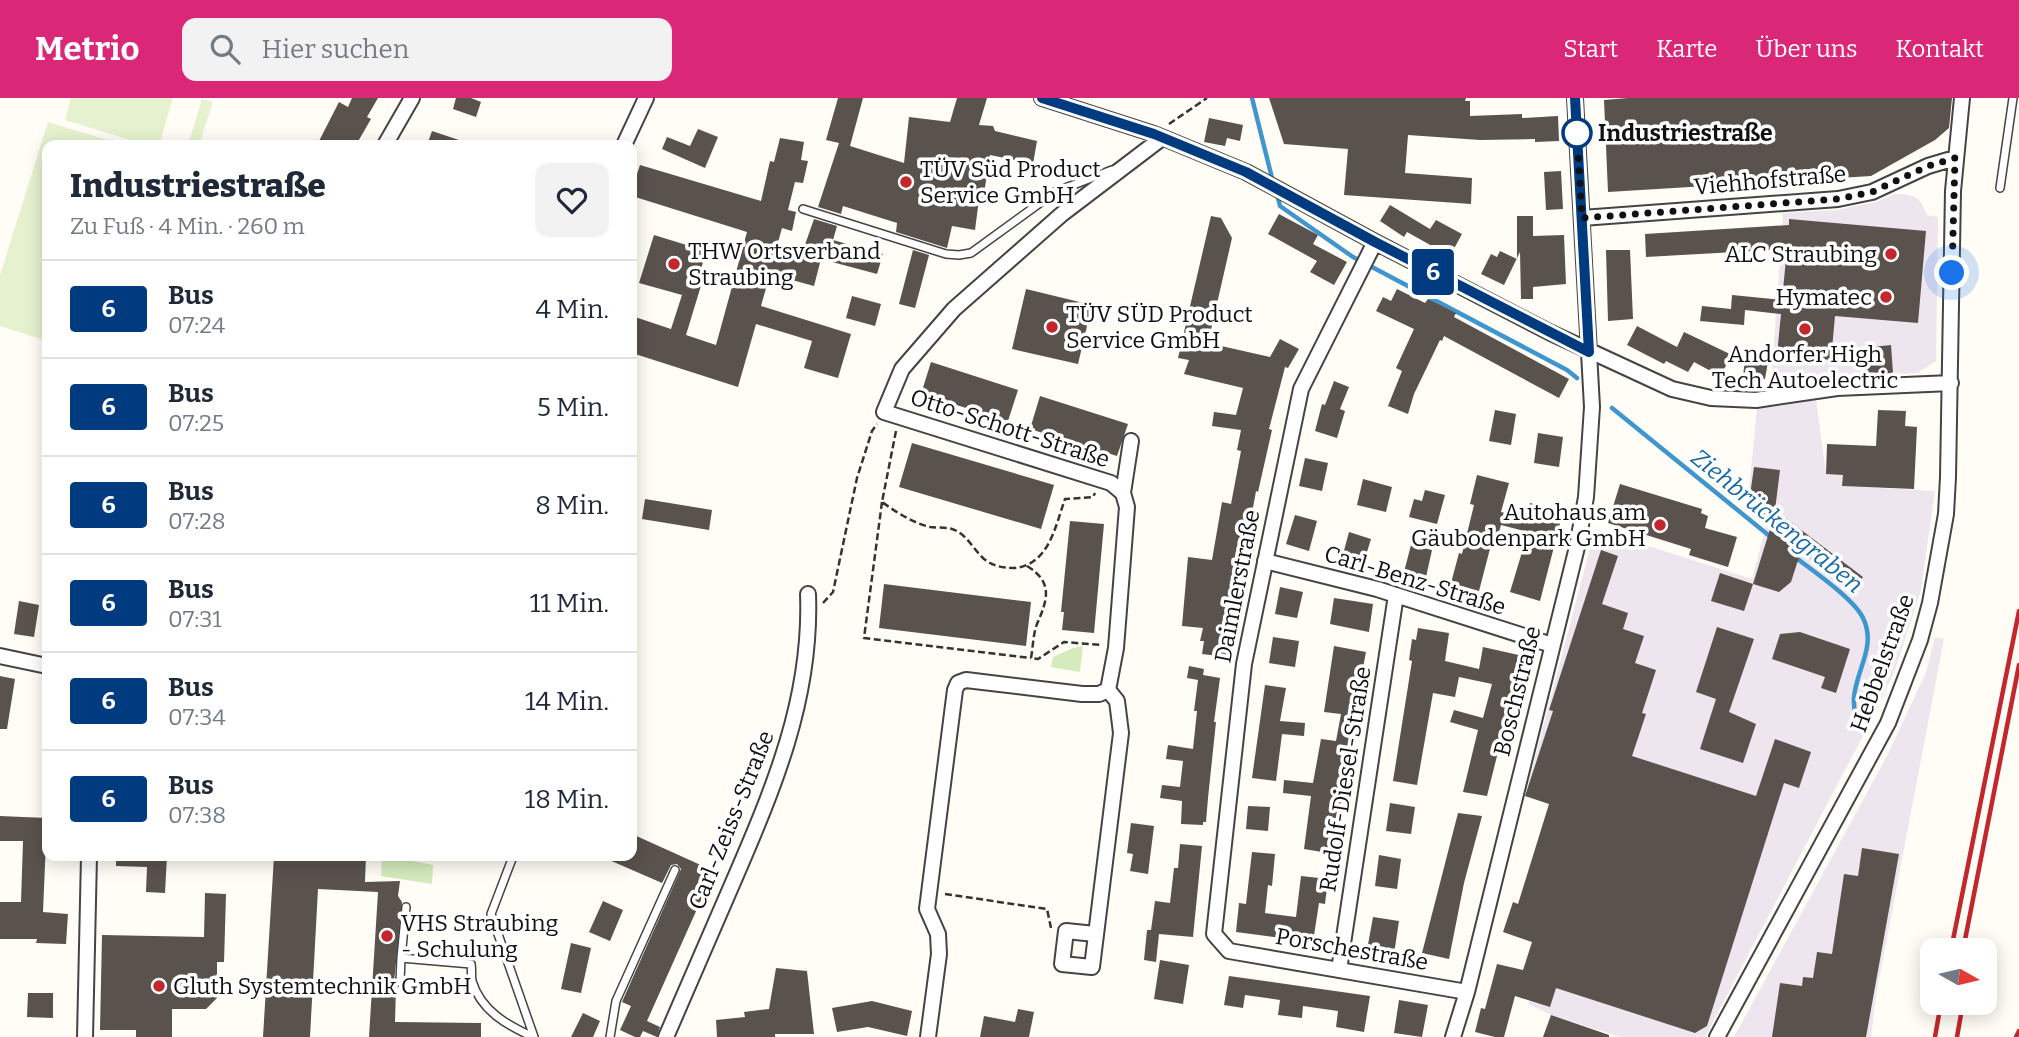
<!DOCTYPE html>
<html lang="de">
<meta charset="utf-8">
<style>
body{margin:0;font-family:Bitter,serif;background:#f2f2f3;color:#1f2937;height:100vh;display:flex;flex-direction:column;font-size:26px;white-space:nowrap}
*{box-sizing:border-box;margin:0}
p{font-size:23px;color:#747a83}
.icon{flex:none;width:38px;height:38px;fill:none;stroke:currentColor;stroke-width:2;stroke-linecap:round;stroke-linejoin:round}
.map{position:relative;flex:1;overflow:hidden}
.panel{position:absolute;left:42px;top:42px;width:595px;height:721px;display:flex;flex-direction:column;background:#fff;border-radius:14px;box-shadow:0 4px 18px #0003}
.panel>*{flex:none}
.badge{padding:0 14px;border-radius:5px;font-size:24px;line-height:46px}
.needle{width:46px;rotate:98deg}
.fabs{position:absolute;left:1920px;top:840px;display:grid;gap:14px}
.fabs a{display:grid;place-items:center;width:77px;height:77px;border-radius:14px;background:#fff;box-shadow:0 4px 18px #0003;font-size:35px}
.you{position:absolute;width:35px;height:35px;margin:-18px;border:5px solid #fff;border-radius:50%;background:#1a73e8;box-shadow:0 0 0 10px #1a73e833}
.map>.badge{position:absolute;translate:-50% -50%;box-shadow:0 0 0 4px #fff}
.round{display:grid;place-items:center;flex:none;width:74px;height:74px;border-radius:14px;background:#f2f2f3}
.head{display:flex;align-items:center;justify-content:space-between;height:119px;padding:0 28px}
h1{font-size:33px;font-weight:800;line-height:52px}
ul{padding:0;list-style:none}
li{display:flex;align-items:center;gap:21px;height:98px;padding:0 28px;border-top:2px solid #e0e1e3}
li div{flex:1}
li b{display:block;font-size:26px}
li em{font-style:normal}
li .badge{min-width:77px;font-weight:700;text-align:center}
header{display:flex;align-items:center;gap:42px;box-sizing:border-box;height:98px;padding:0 35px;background:#db2777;color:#fff}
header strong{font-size:33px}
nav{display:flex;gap:38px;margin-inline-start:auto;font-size:24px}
.search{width:490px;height:63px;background:#f2f2f3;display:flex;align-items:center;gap:18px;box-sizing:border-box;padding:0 24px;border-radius:14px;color:#747a83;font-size:26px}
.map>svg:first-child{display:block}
.industrial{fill:#eee6ef}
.green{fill:#d5ebbd}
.pitch{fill:#e6f2cf}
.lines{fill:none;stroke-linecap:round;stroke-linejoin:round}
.stream{stroke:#3f96cf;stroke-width:4.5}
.building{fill:#5a524d}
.service-casing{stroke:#444;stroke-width:10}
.minor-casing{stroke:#444;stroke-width:18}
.path{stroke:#333;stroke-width:2.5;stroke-dasharray:7 3.5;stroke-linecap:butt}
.service{stroke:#fff;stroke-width:7}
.minor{stroke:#fff;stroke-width:14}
.rail{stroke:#c4262e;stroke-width:4.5}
.line-casing{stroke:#fff;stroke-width:16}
.line{stroke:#003b80;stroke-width:10}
.walk{stroke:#111;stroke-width:7;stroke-dasharray:0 12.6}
.stop-dot{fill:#fff;stroke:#003b80;stroke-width:3.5}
.poi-dot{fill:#c4262e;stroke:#fff;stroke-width:2.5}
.labels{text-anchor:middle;stroke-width:7;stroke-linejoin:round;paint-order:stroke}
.stop-label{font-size:23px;font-weight:bold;fill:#111;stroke:#fff;text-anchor:start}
.poi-label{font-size:23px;fill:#111;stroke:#fff;text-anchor:start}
.street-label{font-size:23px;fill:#111;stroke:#fff}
.water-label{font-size:24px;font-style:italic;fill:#1768a6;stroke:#fff}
</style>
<header>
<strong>Metrio</strong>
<div class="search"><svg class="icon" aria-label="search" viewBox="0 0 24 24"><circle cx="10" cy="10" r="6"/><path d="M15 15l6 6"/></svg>Hier suchen</div>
<nav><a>Start</a><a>Karte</a><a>Über uns</a><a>Kontakt</a></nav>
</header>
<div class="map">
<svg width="2019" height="939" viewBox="0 0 2019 939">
<rect width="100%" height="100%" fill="#fffdf5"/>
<path class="industrial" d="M1895,96H1905L1915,99L1921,104L1927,117L1938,119L1936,263L1918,275L1826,280L1771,289L1783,115L1837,112L1879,103Z
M1816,302L1826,375L1843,377V388L1935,393L1921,492L1895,572L1877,611L1705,939H1621L1551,917L1528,906L1590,719L1525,698L1595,431L1752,481L1766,428L1747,413L1757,310Z
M1935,539L1944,541L1876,898L1871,939H1734L1888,656L1926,574Z"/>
<path class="green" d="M1083,548L1080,574L1051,569L1053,559L1073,550Z
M382,758H398V760L433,767L432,786L381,778Z"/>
<path class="pitch" d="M71,0H173L159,47H147L65,22Z
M202,1L213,4L199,47H188Z
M48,24L124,47H47V243L0,228V177Z"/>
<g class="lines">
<path class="stream" d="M1252,0L1273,84
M1277,96L1280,108L1353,159L1567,272L1577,280
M1612,310L1772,440
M1795,459C1813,473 1854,501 1863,520C1882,558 1836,590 1862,630"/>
</g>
<path class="building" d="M352,0H378L367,19L371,21L356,47H328L319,43L339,4L348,9Z
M456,0H471L481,4L476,19L453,11Z
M838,0H863L850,48L904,65L909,19L950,24L957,0H987L979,27L993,28L995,33L1037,43L1033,66L990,57L983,102L979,101L975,132L952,128L947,150L896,134L897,125L843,108L841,116L818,109L839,45L826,42Z
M1269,0H1466L1465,3H1470V18L1522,16V20L1558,18L1559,43L1535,44V41L1480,42L1408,37L1405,75L1472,80L1471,106L1344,97L1348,51L1284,46Z
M1628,0H1952L1949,30L1935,42L1871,78L1608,94L1604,2Z
M1209,20L1243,27L1240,43L1227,40L1225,48L1204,44Z
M698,31L718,39L705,70L662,51L667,39L690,48Z
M432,33L468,45V47H427Z
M780,40L804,44L801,62L808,63L803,85L795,84L788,112L796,114L792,133L782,130L775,155L800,161L814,121L837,128L833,142L883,156L877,176L821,161L814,188L770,176L761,208L851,236L838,280L804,270L812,243L756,226L738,289L632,255V218L671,231L682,197L639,185L654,137L706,153L699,179L703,181L686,237L716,247L747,134L632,98V91L640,67L761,103L770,63L774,64Z
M1561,73L1563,111L1546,112L1544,74Z
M1390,107L1430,131L1436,122L1462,136L1450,158L1407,134L1404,139L1380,123Z
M1279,116L1318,137L1313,146L1347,164L1334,187L1310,174L1317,163L1268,136Z
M1211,118L1221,120L1232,140L1208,245L1270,259L1280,241L1299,251L1288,270L1285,269L1269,331L1272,332L1258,394L1256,393L1226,559L1202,556L1204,543H1200L1203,530L1182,528L1188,459L1212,462L1222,404L1231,406L1241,353L1237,352L1241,332L1212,328L1214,314L1236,317L1243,290L1184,276L1189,262L1178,260Z
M1517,118H1533V138L1564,137L1566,186L1533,189V201H1521L1520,154L1504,187L1481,176L1491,156L1497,159L1500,153L1517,161Z
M1789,121L1926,133L1918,225L1835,218L1831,262L1777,257L1781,216L1745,212L1744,227L1700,223L1702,208L1731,211L1732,197L1782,202L1787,151L1646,159L1645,136L1789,127Z
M913,152L929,157L915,210L899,206Z
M1606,152H1630L1633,221L1608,223Z
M1026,191L1092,207L1078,266L1012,251Z
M1397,191L1425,205L1428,201L1456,215L1454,219L1569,281L1559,300L1444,238L1442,243L1440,242L1414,296L1408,316L1388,308L1402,273L1396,270L1414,231L1376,213L1383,199L1391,203Z
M852,198L881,206L875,228L846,220Z
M1637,228L1677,249L1684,234L1732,257L1720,278L1694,264L1688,274L1666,263L1664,266L1627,247Z
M1891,247L1893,275L1864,277L1862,250Z
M1746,254L1769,258L1765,281L1743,278Z
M931,264L1018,292L1008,323L921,296Z
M1334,283L1349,289L1340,311L1345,313L1337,340L1315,333L1322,306L1325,307Z
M1040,298L1128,326L1117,358L1030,331Z
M1495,312L1516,316L1511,347L1489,343Z
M1878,312L1906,313L1905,328L1917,329L1914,391L1842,388L1843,377L1826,376L1827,346L1876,348Z
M1538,335L1563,339L1559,369L1534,365Z
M912,345L1054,387L1041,431L899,389Z
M1305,360L1328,365L1322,393L1299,388Z
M1754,369L1780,372L1775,412L1863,479L1852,493L1801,453L1791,484L1779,494L1753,486L1771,428L1748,411Z
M1477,377L1509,385L1501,414L1526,420L1530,405L1563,414L1540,503L1510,494L1528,434L1501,427L1496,444L1492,443L1479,493L1451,485L1459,455L1462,456L1474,407L1470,406Z
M1363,381L1392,389L1386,414L1357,407Z
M1620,386L1702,411L1701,415L1708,418L1705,430L1737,439L1728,469L1689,457L1691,451L1608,425Z
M1425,392L1445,397L1437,426L1409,419L1414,401L1422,403Z
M645,401L712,412L709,432L642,421Z
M1295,417L1317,423L1309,453L1286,446Z
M1070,423L1104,426L1094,535L1062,532L1064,514H1061Z
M1349,434L1371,441L1363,467L1342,460Z
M1411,447L1432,452L1426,479L1404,474Z
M1601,452L1618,458L1602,506L1628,515L1623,531L1644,538L1635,565L1656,572L1642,615L1646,616L1632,658L1756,698L1775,641L1811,654L1799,690L1784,685L1707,928L1695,935L1556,890L1550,909L1515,898L1504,939H1495L1475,934L1481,910L1485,911L1497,866L1523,872L1532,844L1503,834L1513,804L1518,806L1549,706L1525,698L1553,613L1549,612Z
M1720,475L1753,486L1744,513L1711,503Z
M884,486L1031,504L1026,548L879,530Z
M1280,489L1303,494L1297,520L1275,516Z
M1334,500L1373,506L1369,534L1330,526Z
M19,503L39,507L34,539L14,536Z
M1717,529L1754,541L1729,614L1756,626L1743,665L1700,651L1716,601L1696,594Z
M1418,530L1449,535L1445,563L1479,571L1483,549L1523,558L1513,602L1516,603L1508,631L1504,630L1487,698L1463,694L1478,632L1450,624L1454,612L1483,620L1492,586L1459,579L1455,599L1433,595L1417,687L1393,683L1412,563L1409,562L1412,541L1416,542Z
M1800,534L1850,551L1836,595L1821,590L1825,579L1772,561L1780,536Z
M1273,539L1299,543L1295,569L1269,565Z
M1334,548L1366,554L1351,633L1334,756L1304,751L1311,698L1283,695L1284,682L1313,685L1321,641L1336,643L1341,616L1324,614Z
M1189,568L1204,571L1203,577L1220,580L1214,624H1216L1208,700L1206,724H1203V727L1181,726L1182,703L1160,700L1162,687L1180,689L1183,663L1166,661L1168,647L1193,651L1197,613H1194L1198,582L1187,580Z
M0,578L15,581L7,631H0Z
M1265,587L1286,590L1280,623L1305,625L1304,638L1282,636L1276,683L1252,680Z
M1390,705L1415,709L1411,736L1386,733Z
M1248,708L1270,709L1268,733L1246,731Z
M1458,715L1482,718L1464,785L1449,861L1422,855Z
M0,718L47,720L43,814L68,816L66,846L36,845L37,841H0V804H21L23,743H0Z
M1131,725L1154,728L1148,776L1130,773L1133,756L1127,755Z
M632,736L714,773L647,923L660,929L657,939L643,933L640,939H635L620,932L631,908L622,904L681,771L677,766L671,767L662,785L600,758H632Z
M1180,746L1202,748L1193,839L1159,836L1156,864L1144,862L1147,832H1151L1155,803L1170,805L1174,770H1178Z
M1862,750L1899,756L1866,939H1772L1780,885L1802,888L1803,879L1813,880L1817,854L1832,856L1844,776L1858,778Z
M1252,754L1275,756L1272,788L1268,787L1265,815L1296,819L1301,778L1328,781L1325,806L1319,805L1313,844L1236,834L1239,805L1246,806Z
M1379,757L1401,761L1397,791L1375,788Z
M116,758H167L165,795L146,794L147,769L116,768Z
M274,758H366L365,784L400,783L398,798L402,804L394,884L396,889L395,924L481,925V939H369L378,794L318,791L310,939H263Z
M205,795L226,796L224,864H217V900L206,911H172V939H136V932H100L102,837L204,839Z
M603,803L623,812L610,843L589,834Z
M1373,819L1399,823L1394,856L1367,852Z
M571,845L591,850L581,895L561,891Z
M1160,862L1189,867L1183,906L1154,901Z
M776,870L807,873L814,936H775V939H717L716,922L745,919L744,914L769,911Z
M1229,878L1370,898L1364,934L1336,929L1338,913L1303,908L1302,920L1278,917L1280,902L1245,897L1243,910L1224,907Z
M28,895H53V920L27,919Z
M1399,902L1428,907L1422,939L1394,935Z
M872,903L912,913L907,938L868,929L837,934L832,910Z
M1018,911L1034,914L1029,939H980L984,918L1015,924Z
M583,915L600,923L593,939H571Z
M1551,917L1609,937V939H1543Z"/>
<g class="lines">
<defs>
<path id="service" d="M2000,90L2013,0
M803,111L946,156L959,157L971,155L1055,94L1112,72
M512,761L491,816L534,939
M406,809L401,860L471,866C472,871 471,878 472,883C481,913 507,927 533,939
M400,884L401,860
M610,939L616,903L675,772"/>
<path id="minor" d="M1042,0L1154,36L1246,74L1375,144L1551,235L1672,291L1711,300L1756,302L1837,290L1951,285
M385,47L412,0
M624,47L646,0
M1582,120L1838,101L1872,94L1928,68L1955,60
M1375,144L1301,291L1244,566L1214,836L1229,853L1467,894
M1123,395L1131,343
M1265,463L1377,491L1552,547
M0,558L47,568
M1095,836L1066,833L1062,866L1092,869L1121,635L1117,603L1108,592
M1339,872L1396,497
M85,939L89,758
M666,939C688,887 711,835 734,782C774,689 812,600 808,496
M928,939L939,856L938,836L927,811L955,592L958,585L966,582L1082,596H1099L1108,592L1116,550L1127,409L1123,395L1111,385L884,314L902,271L954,211L1062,116L1162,40
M1453,939L1467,894L1577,449L1586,399L1592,309L1575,0
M1717,939L1888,625L1920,542L1930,505L1946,416L1948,379L1953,93L1962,0"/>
</defs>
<use href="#service" class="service-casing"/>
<use href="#minor" class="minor-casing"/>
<path class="path" d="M1169,26L1207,0
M896,333L882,404C896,414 913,425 930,429C937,430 946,429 952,431C967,436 973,451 984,461C993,468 1002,470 1014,470C1049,467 1055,429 1065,401L1093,399L1095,395
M882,404L864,540L1031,560
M1027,468C1053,484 1048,501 1037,526C1033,536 1033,550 1031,560L1038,561L1064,544L1101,547
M823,505L833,494L857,380L872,333L877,326
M945,796L1047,811L1051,830"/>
<use href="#service" class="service"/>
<use href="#minor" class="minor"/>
<path class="rail" d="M1951,852L2019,513
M1963,852L2019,567
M1935,939L1941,905
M1957,939L1963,905
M2016,939L2019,933"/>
</g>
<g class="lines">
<defs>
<path id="line" d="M1042,0L1154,36L1246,74L1375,144L1589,254L1575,0"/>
</defs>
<use href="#line" class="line-casing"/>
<use href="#line" class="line"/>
<path class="walk" d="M1577,35L1582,120L1838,101L1872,94L1928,68L1955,60L1952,175"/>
</g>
<circle class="stop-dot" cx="1577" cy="35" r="14"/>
<g class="poi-dot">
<circle cx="906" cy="84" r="7"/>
<circle cx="1891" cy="156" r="7"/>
<circle cx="674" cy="166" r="7"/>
<circle cx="1886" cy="199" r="7"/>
<circle cx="1052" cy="229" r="7"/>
<circle cx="1805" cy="231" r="7"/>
<circle cx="1660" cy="427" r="7"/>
<circle cx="387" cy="838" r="7"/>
<circle cx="159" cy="888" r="7"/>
</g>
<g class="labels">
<g class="stop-label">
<text x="1598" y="43">Industriestraße</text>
</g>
<g class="poi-label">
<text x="920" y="79">TÜV Süd Product<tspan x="920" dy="26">Service GmbH</tspan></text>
<text x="688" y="161">THW Ortsverband<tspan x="688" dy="26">Straubing</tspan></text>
<text x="1877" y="164" text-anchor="end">ALC Straubing</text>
<text x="1872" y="207" text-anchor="end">Hymatec</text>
<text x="1066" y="224">TÜV SÜD Product<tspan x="1066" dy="26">Service GmbH</tspan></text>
<text x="1805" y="264" text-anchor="middle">Andorfer High<tspan x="1805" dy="26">Tech Autoelectric</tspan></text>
<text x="1646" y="422" text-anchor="end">Autohaus am<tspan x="1646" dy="26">Gäubodenpark GmbH</tspan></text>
<text x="401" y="833">VHS Straubing<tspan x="401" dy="26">- Schulung</tspan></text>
<text x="173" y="896">Gluth Systemtechnik GmbH</text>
</g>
<g class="street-label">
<text transform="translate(1770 82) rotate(-5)" y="8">Viehhofstraße</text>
<text transform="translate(1010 330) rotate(18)" y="8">Otto-Schott-Straße</text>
<text transform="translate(1415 482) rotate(17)" y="8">Carl-Benz-Straße</text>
<text transform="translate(1237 488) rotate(-79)" y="8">Daimlerstraße</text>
<text transform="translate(1882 565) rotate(-70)" y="8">Hebbelstraße</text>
<text transform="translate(1517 593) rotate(-76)" y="8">Boschstraße</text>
<text transform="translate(1345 681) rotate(-81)" y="8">Rudolf-Diesel-Straße</text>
<text transform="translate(731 722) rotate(-68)" y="8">Carl-Zeiss-Straße</text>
<text transform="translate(1352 851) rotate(10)" y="8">Porschestraße</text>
</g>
<g class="water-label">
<text transform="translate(1777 423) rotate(39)" y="8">Ziehbrückengraben</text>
</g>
</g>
</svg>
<div class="fabs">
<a><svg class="needle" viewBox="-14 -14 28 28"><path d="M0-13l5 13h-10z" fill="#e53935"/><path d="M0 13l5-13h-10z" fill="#747a83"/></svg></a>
</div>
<div class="you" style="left:1952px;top:175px"></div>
<b class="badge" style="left:1433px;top:174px;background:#003b80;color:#fff">6</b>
<section class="panel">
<div class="head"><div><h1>Industriestraße</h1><p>Zu Fuß · 4 Min. · 260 m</p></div><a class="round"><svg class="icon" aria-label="heart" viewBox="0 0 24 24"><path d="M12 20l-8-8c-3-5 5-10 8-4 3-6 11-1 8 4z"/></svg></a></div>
<ul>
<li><span class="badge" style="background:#003b80;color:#fff">6</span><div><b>Bus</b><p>07:24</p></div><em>4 Min.</em></li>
<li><span class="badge" style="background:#003b80;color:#fff">6</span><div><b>Bus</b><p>07:25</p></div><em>5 Min.</em></li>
<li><span class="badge" style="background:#003b80;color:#fff">6</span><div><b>Bus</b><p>07:28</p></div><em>8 Min.</em></li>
<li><span class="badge" style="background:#003b80;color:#fff">6</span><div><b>Bus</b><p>07:31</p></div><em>11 Min.</em></li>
<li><span class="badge" style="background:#003b80;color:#fff">6</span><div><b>Bus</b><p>07:34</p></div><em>14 Min.</em></li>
<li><span class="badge" style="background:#003b80;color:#fff">6</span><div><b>Bus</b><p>07:38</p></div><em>18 Min.</em></li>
</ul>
</section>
</div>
